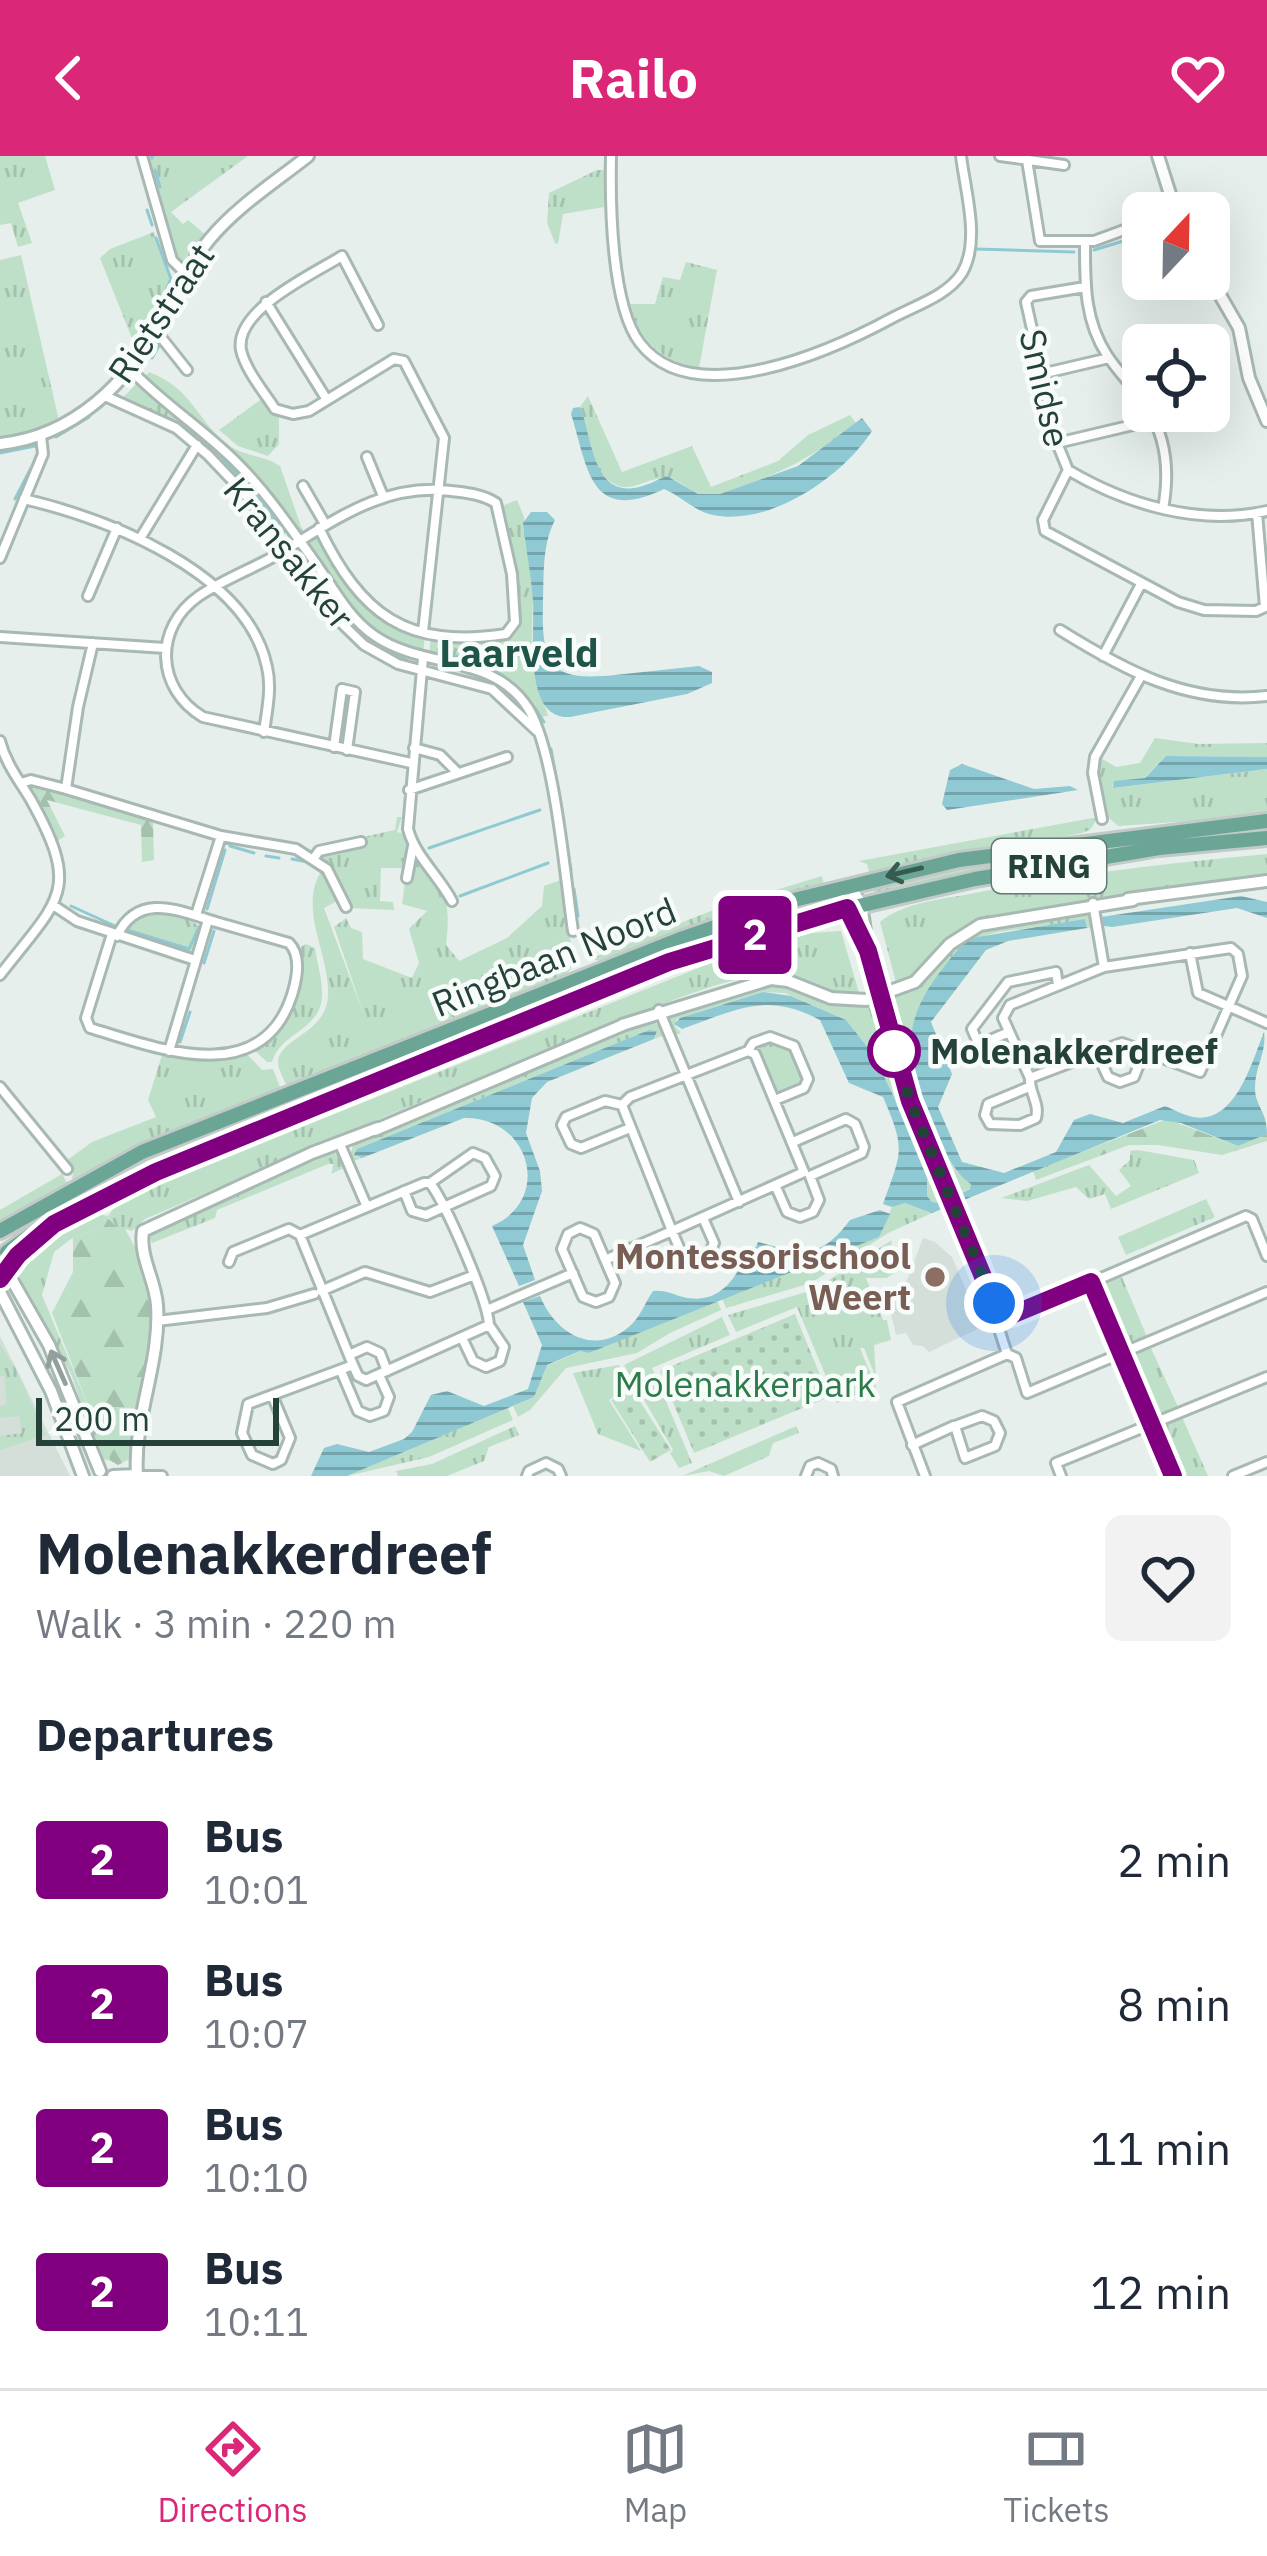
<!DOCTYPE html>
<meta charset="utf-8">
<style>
body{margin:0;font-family:"IBM Plex Sans",sans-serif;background:#f2f2f3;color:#1f2937;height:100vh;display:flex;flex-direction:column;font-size:45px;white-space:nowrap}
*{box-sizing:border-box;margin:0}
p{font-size:39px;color:#747a83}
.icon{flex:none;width:66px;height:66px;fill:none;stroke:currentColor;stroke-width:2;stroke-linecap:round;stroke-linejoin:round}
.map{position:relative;height:1320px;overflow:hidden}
.sheet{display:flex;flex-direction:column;background:#fff;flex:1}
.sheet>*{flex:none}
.badge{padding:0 24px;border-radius:9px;font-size:42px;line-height:78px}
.needle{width:78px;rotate:22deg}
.buttons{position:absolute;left:1122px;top:36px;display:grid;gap:24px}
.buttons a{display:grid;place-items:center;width:108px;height:108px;border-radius:18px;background:#fff;box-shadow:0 12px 48px #0002;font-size:60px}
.scale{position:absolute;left:36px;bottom:30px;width:243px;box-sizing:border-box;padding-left:12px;border:6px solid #24423a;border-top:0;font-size:33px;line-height:42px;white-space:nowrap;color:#24423a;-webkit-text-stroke:9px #f7fbf9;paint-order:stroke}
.you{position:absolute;width:60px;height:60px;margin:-30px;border:9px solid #fff;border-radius:50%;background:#1a73e8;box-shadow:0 0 0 18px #1a73e833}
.map>.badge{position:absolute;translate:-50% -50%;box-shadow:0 0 0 6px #fff}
h2{padding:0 36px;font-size:45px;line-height:108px}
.round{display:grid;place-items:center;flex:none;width:126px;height:126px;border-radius:18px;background:#f2f2f3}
.summary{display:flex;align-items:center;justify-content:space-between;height:204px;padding:0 36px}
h1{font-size:57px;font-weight:700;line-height:90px}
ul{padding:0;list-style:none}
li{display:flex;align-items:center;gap:36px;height:144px;padding:0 36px}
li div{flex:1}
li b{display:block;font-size:45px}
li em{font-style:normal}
li .badge{min-width:132px;font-weight:700;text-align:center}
header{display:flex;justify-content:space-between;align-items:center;height:156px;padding:0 36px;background:#db2777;color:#fff;font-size:54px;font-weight:700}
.menu{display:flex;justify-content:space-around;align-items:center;height:168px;border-top:3px solid #e0e1e3;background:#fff;font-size:33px;color:#747a83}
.menu a{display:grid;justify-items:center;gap:6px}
.menu .current{color:#db2777}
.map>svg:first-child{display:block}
.built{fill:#d4dfda}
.grass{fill:url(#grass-tufts)}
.forest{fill:url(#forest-firs)}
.park{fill:url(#park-dots)}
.water{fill:url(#water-rules)}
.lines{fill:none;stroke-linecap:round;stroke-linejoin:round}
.stream{stroke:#8ec9d4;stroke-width:3}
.minor-casing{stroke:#a8b8b2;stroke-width:14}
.tertiary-casing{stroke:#a8b8b2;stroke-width:16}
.primary-casing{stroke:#c2cac8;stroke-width:20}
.minor{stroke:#fff;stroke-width:8}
.tertiary{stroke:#fff;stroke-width:10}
.primary{stroke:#6aa596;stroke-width:14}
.oneway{stroke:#365b51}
.oneway2{stroke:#92a09c}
.line-casing{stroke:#fff;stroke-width:27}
.line{stroke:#800080;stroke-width:18}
.walk{stroke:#24423a;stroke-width:12;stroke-dasharray:0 21.6}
.stop-dot{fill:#fff;stroke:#800080;stroke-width:6}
.education-dot{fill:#8d6e63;stroke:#f7fbf9;stroke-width:4.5}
.labels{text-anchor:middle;stroke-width:9;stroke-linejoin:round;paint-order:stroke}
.shield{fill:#f7fbf9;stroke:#637a73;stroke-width:3}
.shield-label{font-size:33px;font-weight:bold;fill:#24423a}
.street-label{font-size:36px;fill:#24423a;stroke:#f7fbf9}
.stop-label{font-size:36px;font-weight:bold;fill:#24423a;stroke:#f7fbf9;text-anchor:start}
.education-label{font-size:36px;font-weight:bold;fill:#785e54;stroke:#f7fbf9;text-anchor:end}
.park-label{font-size:36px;fill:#2d7a4b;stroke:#f7fbf9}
.neighbourhood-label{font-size:39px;font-weight:bold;fill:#1f5548;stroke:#f7fbf9}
</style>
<header><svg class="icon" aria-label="back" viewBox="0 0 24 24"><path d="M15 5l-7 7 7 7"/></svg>Railo<svg class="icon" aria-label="heart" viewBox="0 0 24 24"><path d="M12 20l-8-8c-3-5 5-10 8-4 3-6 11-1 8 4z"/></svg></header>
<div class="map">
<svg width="1267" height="1320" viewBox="0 0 1267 1320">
<defs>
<pattern id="grass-tufts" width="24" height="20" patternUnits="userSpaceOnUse" patternTransform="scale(3)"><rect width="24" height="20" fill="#bfe0c8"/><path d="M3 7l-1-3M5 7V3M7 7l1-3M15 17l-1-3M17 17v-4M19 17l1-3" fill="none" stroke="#a4c1ad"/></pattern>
<pattern id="forest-firs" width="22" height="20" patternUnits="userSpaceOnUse" patternTransform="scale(3)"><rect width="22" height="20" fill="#bfe0c8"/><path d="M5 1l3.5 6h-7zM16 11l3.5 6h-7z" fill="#a4c1ad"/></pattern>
<pattern id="park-dots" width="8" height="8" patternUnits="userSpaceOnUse" patternTransform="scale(3)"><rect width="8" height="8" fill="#bfe0c8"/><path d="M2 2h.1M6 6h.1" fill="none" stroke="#a4c1ad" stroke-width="1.8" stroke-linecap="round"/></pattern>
<pattern id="water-rules" width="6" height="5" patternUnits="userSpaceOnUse" patternTransform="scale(3)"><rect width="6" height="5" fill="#8ec9d4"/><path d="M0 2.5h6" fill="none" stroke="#74a5ad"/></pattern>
</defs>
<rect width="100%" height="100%" fill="#e6efeb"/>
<path class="built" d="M923,1082L935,1086L952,1101L982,1171L929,1196L923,1190L913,1189L906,1177L896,1179L888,1145L901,1140Z
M0,1180L70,1320H0Z"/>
<path class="grass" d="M0,0H45L55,34L18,47L32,87L18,91L11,67L0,69Z
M146,0H248L171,56L183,68L188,64L207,80L183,106L175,102L161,65Z
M597,14H605L604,51L563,58L558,88L555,87L547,67L549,37Z
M154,76L170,124L137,195L100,102L110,93Z
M21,99L59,265L30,277L0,282V104Z
M686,106L717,114L699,212C662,205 639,185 630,148H655L663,121L680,124Z
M149,216C193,233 195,262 227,288C244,301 265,299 280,310L303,376L296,375C250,316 204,267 144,222Z
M139,225C193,270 254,315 288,377L279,378C235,321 192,263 119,246Z
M588,240L622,316L692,290L711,331L778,305L808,279L850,259L856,267C820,296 787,315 743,330C732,334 718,341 707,340C690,339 682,322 665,322C643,322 626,343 605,321C588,305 588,272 580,251Z
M263,242L279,260V288L268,300L238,290L219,274Z
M517,344L524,361L533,442L531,504L548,560L537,561C510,519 476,509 429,500L431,480L493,484L516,469L520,453L502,350Z
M314,379C325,390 331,406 339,420C360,453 390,466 425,479L423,499C366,483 336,433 305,386Z
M1155,582L1198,588L1267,587V601L1166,600L1144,622L1112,629L1114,632L1267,613V660L1118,670L1106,659L1097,605L1099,601L1116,611L1140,607Z
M397,661H402L397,676L405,678L408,686L404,712H381L380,745L393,746L394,754L350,752L339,725L318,703L323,696L363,689V681L395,674Z
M1098,661L1090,674L1082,677L870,719L867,708L859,705Z
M1267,669V676C1135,692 1004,708 875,740L873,731L960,709Z
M413,694C443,732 452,739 446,789L459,805L507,782L542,750L544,730L561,724L574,808L566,819L514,839L493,852L460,861L288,933C285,925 278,914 278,906C279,882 326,878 328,840C330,799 299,756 320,717H327L339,744L324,752L364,859L334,771L346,762L351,772L362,776L363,803L412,822L419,807L409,773L427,755L402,748L405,726L410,725Z
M1267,698V722L996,759C983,763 969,765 958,774C935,792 924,817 897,830L880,766C903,746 945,743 975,737C1072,718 1169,707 1267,698Z
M822,720L824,730L787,738L721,763L601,805L590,803L726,749Z
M826,739L830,751L621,818L458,884L22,1081L20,1072L120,1011L710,776Z
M159,755L190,760L189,764L203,772L196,792L186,797L125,779L135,763Z
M1089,755L1092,771L1087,772L1085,764L999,776L966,785L911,911L954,1013L971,1028V1032L956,1039L899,896L886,846L918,829L943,799L978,772Z
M841,775L860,840C827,843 797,815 764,819C712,824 641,858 591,877C441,935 293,1000 145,1063L132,1075L125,1073L135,1091L108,1061L96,1074L71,1083L54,1096L42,1139L111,1305L99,1302L72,1220L19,1120L18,1108L94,1057L108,1060L117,1048L140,1036L711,807L810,777Z
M306,788L315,792C317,807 323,825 322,840C321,874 281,876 272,906H267L252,892C283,869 303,828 301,791Z
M768,827L787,828L842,849L877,850L889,895L945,1043L941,1047L932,1046L927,1040V1022L892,937L873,898L846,864L785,837L763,836L677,863L675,870L681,877L674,879L669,866L672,858Z
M652,866L661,869L665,879L654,883L657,876L649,874L357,993L356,1001L362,1002L353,1005L350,1001L353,988L615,876Z
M769,884L793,894L805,923L804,928L777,940L758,894L760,887Z
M244,895L262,914L273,913L282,936L116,1002L0,1070V1054L62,1018L67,1027L72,1024L73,1017L66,1005L92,986L156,961L148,944L162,899L212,904Z
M1138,994L1194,1004L1199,1017L1111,1053L1105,1038L1089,1043L1076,1031L1027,1045L1001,1042L1089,1009L1116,1040L1131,1030L1119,1014L1130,1004V995Z
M333,997L339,998L346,1011L331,1018L334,1008H328L217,1054L215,1062L152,1087L148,1076Z
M1206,1043L1215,1061L1126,1099L1118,1081Z
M905,1046L932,1057L888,1077L811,1127L726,1152L722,1142L879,1081L892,1051Z
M892,1084L888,1109L904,1105V1110L887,1122H866L883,1164H887L891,1184L874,1189L876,1222L864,1192H860L876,1231L837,1247L797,1151L736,1176L728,1159L813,1134Z
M1121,1119L1147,1181L1124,1190L1098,1129Z
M717,1144L721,1154L670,1177L637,1197L566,1212L530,1254L518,1261L513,1250L534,1241L546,1210L581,1195L589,1197Z
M722,1161L730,1179L652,1212L692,1307L679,1312L670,1297L673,1294L624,1209Z
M0,1188L16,1213L46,1279L0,1294V1280L22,1277L19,1260L0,1262V1250L7,1248L4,1220H0Z
M1150,1190L1179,1253L1154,1264L1127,1199Z
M619,1209L628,1231L609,1244L641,1295L598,1278L573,1217Z
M508,1252L513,1264L429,1301L347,1320Z
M1182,1261L1208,1320H1178L1157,1271Z
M515,1270L519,1279L489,1291L484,1305L447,1320H398L396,1315L432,1308Z
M796,1270L799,1277L773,1287L769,1300L724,1320L709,1315L682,1320Z"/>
<path class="forest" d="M33,630L153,666L154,704L142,706L141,669L47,644L65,680L57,685L28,633Z
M1167,963L1238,990L1267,978V985L1222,999L1158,989H1129L1036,1024L1033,1015Z
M107,1061C120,1074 136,1088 143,1105C166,1166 141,1240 132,1302L118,1309L111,1305L105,1293L52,1157L73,1116V1082L96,1074Z"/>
<path class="park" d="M795,1158L829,1241L694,1297L660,1215Z
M631,1231L671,1294L650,1306L611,1244Z"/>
<path class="water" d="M580,251C592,279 592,343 639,331C649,329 658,323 667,320L698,338H720L798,310L862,262L872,275C843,320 770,371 713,359C694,355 681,340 664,333C589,369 588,311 571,258L573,252Z
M531,356H547L555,364C542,389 544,418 543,446C541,509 550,526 615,519C643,516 671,513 699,510L712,516V527L687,538L570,561C522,564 535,474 533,445C531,419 526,393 523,367Z
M1166,600L1267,601V613L1113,632L1114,625L1145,622Z
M962,608L1034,633L1070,630L1078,634L947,654L942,648L950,614Z
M1241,740L1267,746V762L1237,752L1112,771L1104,770L1101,761Z
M1085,763L1087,772L1008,785L986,794L931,866L952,918L938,951L962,1006L1004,1017L1056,996L1074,964L1090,958L1123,967L1165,950C1173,953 1183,959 1193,961C1236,969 1252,905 1264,876C1267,896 1255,910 1255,932C1255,951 1267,954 1267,978L1238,990L1181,967L1160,964L932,1057L905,1047L892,1051L883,1048C902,995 906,994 883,941L849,927L820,864C765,835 736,854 682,873L674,868L680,862L763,836L791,840L846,864L873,898L892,937L927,1022V1040L932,1046L941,1047L970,1033L971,1028C952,1015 945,995 936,974C908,911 896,874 940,816C950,803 958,791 972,782Z
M649,874L657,875L654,883L547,926L532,942L526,977L540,1015L542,1035L523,1089L535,1124L519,1130L492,1070C554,1043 529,960 464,962L362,1002L354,999L357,993Z
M880,1054L890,1058L879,1081L589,1197L580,1195L547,1209L534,1241L347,1320H311L324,1292L337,1288L369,1296L404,1283L412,1276L431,1239L447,1235L484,1250L528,1233L542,1189L523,1146L540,1140C556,1179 597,1202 632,1168C641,1159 646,1145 653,1135C666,1134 671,1138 683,1141C721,1150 738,1120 749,1091H756L758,1086C804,1098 820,1104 850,1064Z"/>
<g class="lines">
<path class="stream" d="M152,0V2
M155,14L160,31
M147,54L152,69
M976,93L1074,96
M1094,94L1143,79
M149,169L171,123L156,82
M152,202L160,188
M173,258C217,290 251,333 284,376
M56,281L89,261
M0,297L35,290
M15,343L31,312
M299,397L358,475L410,506
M438,496C486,504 519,523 544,566
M551,593L559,639
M559,643L571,714
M230,690L254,697
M429,692L540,654
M266,700L279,702
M292,703L308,706
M574,733L578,760
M460,740L548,707
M71,750L115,770
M207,753L225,694
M127,774L189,793L199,771
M204,807L214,775
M180,886L190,856"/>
<defs>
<path id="minor" d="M142,0L172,104L185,117
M611,0C610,46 611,150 640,187C694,258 835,193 894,161C917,149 948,139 962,117C981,85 965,34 961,0
M1000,0L1064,9
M1027,4L1040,85H1094L1143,67
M1085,86C1085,126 1084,164 1107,199C1118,216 1132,229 1143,246
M1085,131L1031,140L1026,146L1057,287L1068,314C1127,349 1199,370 1267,355
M266,146L327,244
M378,169L342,100C313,118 234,154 241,194C245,213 264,236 275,253L293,258L309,255L394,203L404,205L444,282L423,476
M156,175L187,214
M130,213C163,248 205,274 239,309C267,337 289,370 312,402C332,429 347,461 375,480C423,513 494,498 528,552C555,595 565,721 573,775
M1041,218L1109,202
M105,240L176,272L208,299L245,338L327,453L364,489L398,508L492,533L537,575
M1149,255C1167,284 1169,320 1163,353
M1057,287L1154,264
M367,301L383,340
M1068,314L1043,364L1045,375L1178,446L1204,454L1256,455L1265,451L1257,357
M303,330L325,368
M24,343C108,363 247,416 267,511C272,532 267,554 264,576
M319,372C361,459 406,493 506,478L515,466L512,418L496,347C482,338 467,337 451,335C381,326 330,368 273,401C249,414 221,425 199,440C153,472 156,533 203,561L411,607
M141,381L197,289
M0,402L43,298L41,280
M88,440L117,372
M1060,474C1124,514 1188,549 1267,540
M0,481L165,492
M1103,500L1141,428
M423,502L408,673C415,700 439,720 452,745
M0,585C6,608 19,624 31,644C82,736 59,743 0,819
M334,591L342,533L355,536L347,594
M414,592L440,599L458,617
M21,627L31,624L66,633L221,680L296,693L327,713L346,751
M66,633L78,551L93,487
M409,634L507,601
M1102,663L1093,617L1095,601L1141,520
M314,702L319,695L361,686
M407,722L413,690
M1093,747L1104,811
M53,749L77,765L195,804
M196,759L221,680
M112,778L86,862L90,872C155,891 261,935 292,839C297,823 302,800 289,787C264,780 240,773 216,766C180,755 138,735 117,780
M1231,792L1238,798L1242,820L1200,916L1122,887L1030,922L1003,862L1010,849L1104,811Z
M1190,797L1198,837L1267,867
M659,854L739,1046
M1009,876L979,889L972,873L1008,826L1056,816L1058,829
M169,895L208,764
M748,895L755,898L804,1016L672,1075L622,949L630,941Z
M748,895L753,887L770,881L794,890L808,923L804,932L775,944
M1097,897L1108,921L1120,926L1134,921L1144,896
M0,931L67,1013
M1029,931L988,948L985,959L990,968L1020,969L1036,962C1040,947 1029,937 1030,922
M622,949L605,945L566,961L562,969L571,988L581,992L630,972
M339,986L367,1051
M793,986L846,963L855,968L864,991L862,997L810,1020
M776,1031L787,1056L800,1061L813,1056L819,1044L810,1020
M404,1035L412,1055L426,1059L491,1030L495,1020L485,1002L473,997L430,1027H424L300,1079L353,1209L358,1220L366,1224L489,1169C488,1144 446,1048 430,1027
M580,1072L594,1078L615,1127L609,1141L596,1146L583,1141L562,1093L568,1078Z
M605,1104L672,1075L683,1101C700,1108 708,1103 714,1087L703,1062
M229,1106L233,1096L289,1073L300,1079
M1092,1126L1246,1060L1252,1063L1267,1100
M321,1135L365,1116L430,1136L472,1120
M487,1154L573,1117
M157,1165L267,1152L314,1138
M463,1184L473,1205L486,1211L500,1205L504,1191L489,1169
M1007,1198L1016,1202L1027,1237L1267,1136
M349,1199L367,1191L380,1197L387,1215
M341,1215L358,1255L370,1260L384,1255L389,1241L379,1219
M272,1239L290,1282L281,1304L273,1308L252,1299L242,1277L248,1248L353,1209
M982,1260L994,1265L1000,1277L995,1290L965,1302L955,1270Z
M912,1289L954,1270
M137,1320H162
M527,1320L529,1315L546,1307L558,1313L561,1320
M806,1320L810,1310L818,1307L831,1313L833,1320
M925,1320L897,1246L1007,1198L999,1173L1005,1159
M1061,1320L1056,1307L1267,1221
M1233,1320L1267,1306"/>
<path id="tertiary" d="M1158,0L1176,57
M1209,120L1239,172L1249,222L1267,265
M0,288C74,280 128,227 162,163C177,136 189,109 209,84C236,51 275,26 308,0
M849,729L861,748L868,795L910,945L994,1147L1005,1159L1014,1158L1092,1126L1173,1320
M1128,743L1267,725
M847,750L853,770L866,793
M622,869L771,823L788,825L831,842L866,844L915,826L950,788L980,769L1133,744
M375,974L623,869
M8,1117L49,1189L100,1315
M0,1136L51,1235L83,1320
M137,1319C133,1262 161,1206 157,1149C155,1123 139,1101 143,1075L312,997L378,972
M113,1320L137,1319"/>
<path id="primary" d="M0,1075L142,996L683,782L794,744L959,704L1267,665
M7,1096L38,1074L156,1016L669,806L824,758L975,723L1159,692L1267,682
M0,1123L18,1099L37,1084"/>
</defs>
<use href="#minor" class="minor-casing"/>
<use href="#tertiary" class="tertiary-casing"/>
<use href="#primary" class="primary-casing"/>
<use href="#minor" class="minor"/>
<use href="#tertiary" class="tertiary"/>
<use href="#primary" class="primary"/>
</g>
<defs><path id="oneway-shaft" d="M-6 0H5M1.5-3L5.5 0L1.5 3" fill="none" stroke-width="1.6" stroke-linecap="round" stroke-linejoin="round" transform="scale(3)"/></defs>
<use class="oneway" href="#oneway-shaft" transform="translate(904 716) rotate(167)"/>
<use class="oneway2" href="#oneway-shaft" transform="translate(58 1211) rotate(-114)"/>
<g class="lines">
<defs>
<path id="line" d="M0,1123L18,1099L54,1068L156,1016L669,806L847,752L868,795L910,945L994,1147L1005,1159L1014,1158L1091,1126L1173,1320"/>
</defs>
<use href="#line" class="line-casing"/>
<use href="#line" class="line"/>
<path class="walk" d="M894,895L910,945L994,1147"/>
</g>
<circle class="stop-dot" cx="894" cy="895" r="24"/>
<circle class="education-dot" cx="935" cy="1121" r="12"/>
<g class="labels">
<rect class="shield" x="992" y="683" width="114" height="54" rx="9"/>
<g class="shield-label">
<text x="1049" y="722">RING</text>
</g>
<g class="street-label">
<text transform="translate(161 157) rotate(-56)" y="13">Rietstraat</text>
<text transform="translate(1045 232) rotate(77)" y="13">Smidse</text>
<text transform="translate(289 397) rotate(51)" y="13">Kransakker</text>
<text transform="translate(554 801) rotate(-22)" y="13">Ringbaan Noord</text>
</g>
<g class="stop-label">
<text x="930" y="908">Molenakkerdreef</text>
</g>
<g class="education-label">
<text x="911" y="1113">Montessorischool<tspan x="911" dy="41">Weert</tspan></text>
</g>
<g class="park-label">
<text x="745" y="1241">Molenakkerpark</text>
</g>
<g class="neighbourhood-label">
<text x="519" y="511">Laarveld</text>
</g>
</g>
</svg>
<div class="buttons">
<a><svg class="needle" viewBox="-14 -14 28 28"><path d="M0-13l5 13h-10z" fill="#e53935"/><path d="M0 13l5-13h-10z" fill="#747a83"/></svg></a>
<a><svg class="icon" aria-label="locate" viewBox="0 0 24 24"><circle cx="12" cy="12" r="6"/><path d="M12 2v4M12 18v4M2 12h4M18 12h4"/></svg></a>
</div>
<div class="scale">200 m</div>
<div class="you" style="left:994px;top:1147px"></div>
<b class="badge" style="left:755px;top:779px;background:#800080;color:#fff">2</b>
</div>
<section class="sheet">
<div class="summary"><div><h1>Molenakkerdreef</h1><p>Walk · 3 min · 220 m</p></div><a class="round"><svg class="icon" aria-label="heart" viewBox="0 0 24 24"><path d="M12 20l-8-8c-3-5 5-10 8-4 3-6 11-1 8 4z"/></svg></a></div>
<h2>Departures</h2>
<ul>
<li><span class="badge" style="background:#800080;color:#fff">2</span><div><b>Bus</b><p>10:01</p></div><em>2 min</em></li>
<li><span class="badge" style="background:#800080;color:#fff">2</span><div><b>Bus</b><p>10:07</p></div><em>8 min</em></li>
<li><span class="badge" style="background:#800080;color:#fff">2</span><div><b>Bus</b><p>10:10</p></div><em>11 min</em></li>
<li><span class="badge" style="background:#800080;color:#fff">2</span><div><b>Bus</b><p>10:11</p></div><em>12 min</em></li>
</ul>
</section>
<nav class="menu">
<a class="current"><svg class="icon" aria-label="directions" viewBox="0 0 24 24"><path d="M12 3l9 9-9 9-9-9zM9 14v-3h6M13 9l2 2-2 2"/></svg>Directions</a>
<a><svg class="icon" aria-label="map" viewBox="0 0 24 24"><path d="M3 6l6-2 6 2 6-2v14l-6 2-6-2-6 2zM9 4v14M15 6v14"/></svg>Map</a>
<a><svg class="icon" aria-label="tickets" viewBox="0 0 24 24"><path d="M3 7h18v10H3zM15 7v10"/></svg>Tickets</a>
</nav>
